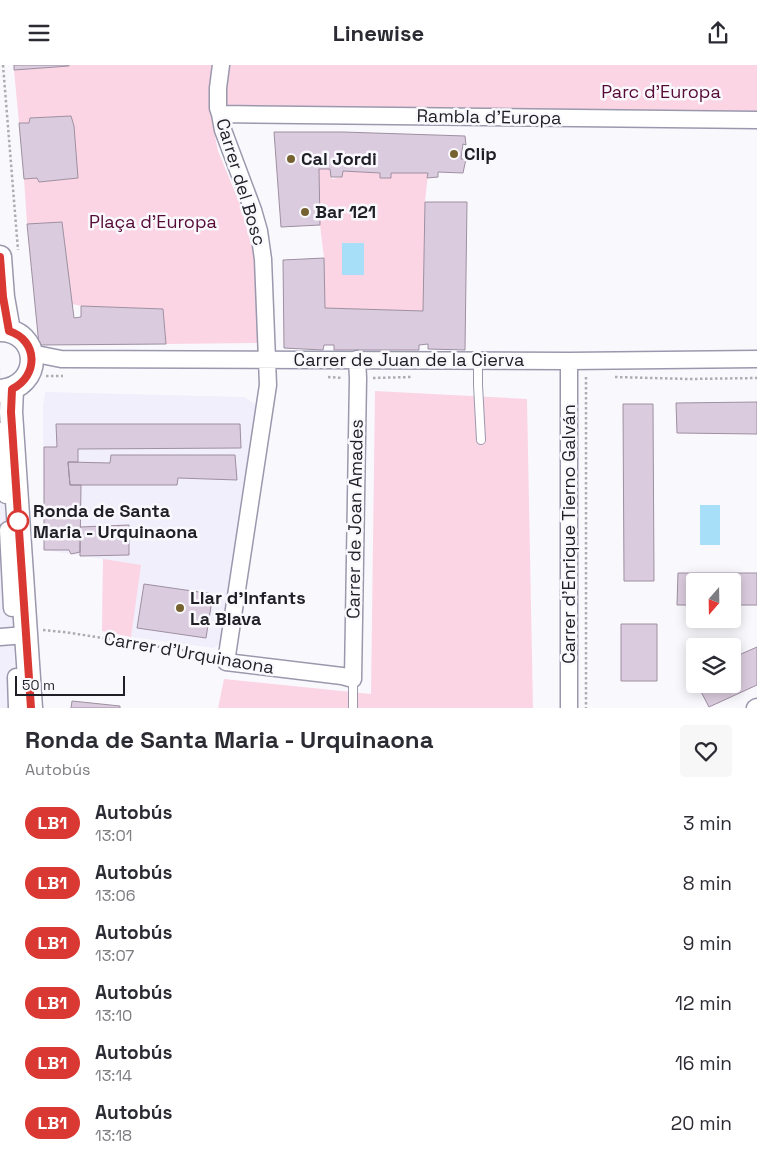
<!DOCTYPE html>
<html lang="es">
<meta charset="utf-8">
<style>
body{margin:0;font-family:"Space Grotesk",sans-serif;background:#f7f7f7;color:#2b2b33;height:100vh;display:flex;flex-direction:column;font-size:19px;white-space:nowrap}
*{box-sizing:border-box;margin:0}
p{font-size:16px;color:#7c7c81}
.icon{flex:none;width:28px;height:28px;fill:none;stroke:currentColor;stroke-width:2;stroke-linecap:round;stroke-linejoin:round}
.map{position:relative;height:643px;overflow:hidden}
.drawer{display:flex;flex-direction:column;background:#fff;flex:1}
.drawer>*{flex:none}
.badge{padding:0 10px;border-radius:16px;font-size:18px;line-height:32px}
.needle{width:32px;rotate:200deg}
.controls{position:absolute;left:686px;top:508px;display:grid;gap:10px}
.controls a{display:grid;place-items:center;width:55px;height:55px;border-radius:5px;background:#fff;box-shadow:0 2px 12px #0003;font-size:25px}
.scale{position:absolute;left:15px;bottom:12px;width:110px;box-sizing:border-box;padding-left:5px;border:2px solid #201f27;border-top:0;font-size:14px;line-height:18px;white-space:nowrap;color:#201f27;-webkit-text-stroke:4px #f9f9fd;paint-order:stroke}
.map>.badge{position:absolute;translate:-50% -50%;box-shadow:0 0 0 2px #fff}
.round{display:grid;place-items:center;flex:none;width:52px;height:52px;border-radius:5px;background:#f7f7f7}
.overview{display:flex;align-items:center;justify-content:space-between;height:85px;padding:0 25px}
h1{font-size:24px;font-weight:800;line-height:38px}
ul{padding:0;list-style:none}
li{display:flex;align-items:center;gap:15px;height:60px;padding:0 25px}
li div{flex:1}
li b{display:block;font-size:19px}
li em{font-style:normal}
li .badge{min-width:55px;font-weight:700;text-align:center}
header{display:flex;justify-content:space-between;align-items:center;height:65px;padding:0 25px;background:#fff;font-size:22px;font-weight:800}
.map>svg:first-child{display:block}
.built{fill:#f0effb}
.green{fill:#fbd5e4}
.water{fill:#a6dff7}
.building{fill:#dbcbde;stroke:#9e8fa1}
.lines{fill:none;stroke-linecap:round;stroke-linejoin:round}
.lane-casing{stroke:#9a98ad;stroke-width:10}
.street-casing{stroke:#9a98ad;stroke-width:19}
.secondary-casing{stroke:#9a98ad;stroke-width:25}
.path{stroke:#acacb1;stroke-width:2.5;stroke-dasharray:2.5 2.5;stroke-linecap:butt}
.lane{stroke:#fff;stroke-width:8}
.street{stroke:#fff;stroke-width:16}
.secondary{stroke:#fff;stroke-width:22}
.line-casing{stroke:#fff;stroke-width:11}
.line{stroke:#da3832;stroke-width:8}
.poi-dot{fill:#766231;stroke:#f9f9fd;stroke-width:2}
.stop-dot{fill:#fff;stroke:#da3832;stroke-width:2.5}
.labels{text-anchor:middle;stroke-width:5;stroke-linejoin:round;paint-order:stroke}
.park-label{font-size:18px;fill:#560a35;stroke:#f9f9fd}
.street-label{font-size:18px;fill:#201f27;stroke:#f9f9fd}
.poi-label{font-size:18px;font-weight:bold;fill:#201f27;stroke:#f9f9fd;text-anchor:start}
.stop-label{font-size:18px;font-weight:bold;fill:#201f27;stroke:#f9f9fd;text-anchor:start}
</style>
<header><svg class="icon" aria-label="menu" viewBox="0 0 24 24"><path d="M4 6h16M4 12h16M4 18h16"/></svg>Linewise<svg class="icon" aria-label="share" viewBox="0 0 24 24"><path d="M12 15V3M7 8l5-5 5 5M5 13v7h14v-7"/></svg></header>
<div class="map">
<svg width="757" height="643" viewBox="0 0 757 643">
<rect width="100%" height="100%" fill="#f9f9fd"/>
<path class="built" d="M0,297L7,444L17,643H0Z
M45,327L244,332L257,340L220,579L214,583L131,572L102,566L103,494L44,485L43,343Z"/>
<path class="green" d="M69,0H218L210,46L218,86L240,139L254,190L259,278L166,279L163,244L81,241L72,239L62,157L27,159L24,114L37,113L39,117L78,113L74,61L71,51L30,53L29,58H19L14,5L69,1Z
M221,0H757V55L220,49Z
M319,104H330L332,114L342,112L343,106L380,108V113H390L391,108H428L425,137L423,246L325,243L324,193L320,160Z
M375,326L527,334L533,643H218L224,614L371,629Z
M103,494L141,500L131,572L102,566Z"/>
<path class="water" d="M342,178H364V210H342Z
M700,440H720V480H700Z"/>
<path class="building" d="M14,0H69V1L14,5Z
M71,51L74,61L78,113L39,117L37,113L24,114L19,58H29L30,53Z
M274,67H343L465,71L466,80L463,79L461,94H466L463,108L438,107V112L427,113L428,108H391V113H380V108L343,106L342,112H331L330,104H319L320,160L281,162Z
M425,137H467L465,285L428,284V279L419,280V285H334V280H324L323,285L284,283L283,195L324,193L325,243L423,246Z
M62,157L74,253L81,252V241L163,244L166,279L39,280L27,159Z
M757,337V369L677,368L676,338Z
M623,339H653L654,516H624Z
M56,359H240L241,383L78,384V397H68L70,420H81L80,487L71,489L69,485H44V382H57Z
M111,390H235L237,415L178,413L177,420H70L68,397L110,398Z
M129,460V490L80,491V462Z
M678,508H757V540H732V516H695V540H677Z
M144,519L213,529L206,573L137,563Z
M621,559H657V616H621Z
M757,582V620L709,642L697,619H732V593Z
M72,636L120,641V643H71Z"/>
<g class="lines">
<defs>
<path id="lane" d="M478,295V320L481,375
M353,643V614"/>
<path id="street" d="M221,0L218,23V43L220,49L223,65L253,145L259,166L263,194L268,320L226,597L342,611L353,614L358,313L357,294
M220,49L757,55
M31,288L61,294L569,296L757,294
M569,296V643
M0,366L6,430
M8,465L12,543
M0,572L26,570
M16,612L17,643
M755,643L757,642"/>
<path id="secondary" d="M0,192L3,232L9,266
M0,265C41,265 44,322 0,326
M12,324L11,347L31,643"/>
</defs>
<use href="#lane" class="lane-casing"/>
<use href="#street" class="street-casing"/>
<use href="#secondary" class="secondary-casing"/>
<path class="path" d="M3,0L18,185
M46,311H63
M328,312L343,313
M586,312V643
M615,312L689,314L757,313
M373,313L412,312
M43,565L64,567L207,589L213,592"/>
<use href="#lane" class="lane"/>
<use href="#street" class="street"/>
<use href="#secondary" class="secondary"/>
</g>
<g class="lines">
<defs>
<path id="line" d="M0,192L3,232L9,266C38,275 39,311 12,324L11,347L31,643"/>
</defs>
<use href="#line" class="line-casing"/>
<use href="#line" class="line"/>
</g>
<g class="poi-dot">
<circle cx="454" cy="89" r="5"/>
<circle cx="291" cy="94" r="5"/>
<circle cx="305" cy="147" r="5"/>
<circle cx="180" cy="543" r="5"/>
</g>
<circle class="stop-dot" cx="18" cy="456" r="10"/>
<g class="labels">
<g class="park-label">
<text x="661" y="33">Parc d'Europa</text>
<text x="153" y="163">Plaça d'Europa</text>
</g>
<g class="street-label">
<text transform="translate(489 52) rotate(1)" y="6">Rambla d'Europa</text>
<text transform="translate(241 117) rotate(73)" y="6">Carrer del Bosc</text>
<text x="409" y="301">Carrer de Juan de la Cierva</text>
<text transform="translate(355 454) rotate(-89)" y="6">Carrer de Joan Amades</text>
<text transform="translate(569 469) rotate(-90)" y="6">Carrer d'Enrique Tierno Galván</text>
<text transform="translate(189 588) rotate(10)" y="6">Carrer d'Urquinaona</text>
</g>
<g class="poi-label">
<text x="464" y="95">Clip</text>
<text x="301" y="100">Cal Jordi</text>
<text x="315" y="153">Bar 121</text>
<text x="190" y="539">Llar d'Infants<tspan x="190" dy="21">La Blava</tspan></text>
</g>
<g class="stop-label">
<text x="33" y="452">Ronda de Santa<tspan x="33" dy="21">Maria - Urquinaona</tspan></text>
</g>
</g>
</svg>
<div class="controls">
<a><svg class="needle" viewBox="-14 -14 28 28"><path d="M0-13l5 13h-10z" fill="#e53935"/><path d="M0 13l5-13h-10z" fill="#7c7c81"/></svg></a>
<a><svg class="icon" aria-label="layers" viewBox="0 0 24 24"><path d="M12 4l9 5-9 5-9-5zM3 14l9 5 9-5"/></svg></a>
</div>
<div class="scale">50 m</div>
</div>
<section class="drawer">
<div class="overview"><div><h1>Ronda de Santa Maria - Urquinaona</h1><p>Autobús</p></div><a class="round"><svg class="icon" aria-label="heart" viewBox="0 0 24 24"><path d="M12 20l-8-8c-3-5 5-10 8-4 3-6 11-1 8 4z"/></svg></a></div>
<ul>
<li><span class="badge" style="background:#da3832;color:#fff">LB1</span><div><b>Autobús</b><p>13:01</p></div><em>3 min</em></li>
<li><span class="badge" style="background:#da3832;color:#fff">LB1</span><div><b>Autobús</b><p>13:06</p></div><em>8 min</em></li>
<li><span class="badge" style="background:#da3832;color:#fff">LB1</span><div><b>Autobús</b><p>13:07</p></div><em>9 min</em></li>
<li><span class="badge" style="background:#da3832;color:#fff">LB1</span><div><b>Autobús</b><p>13:10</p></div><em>12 min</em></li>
<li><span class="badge" style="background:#da3832;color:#fff">LB1</span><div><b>Autobús</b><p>13:14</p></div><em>16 min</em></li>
<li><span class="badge" style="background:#da3832;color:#fff">LB1</span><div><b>Autobús</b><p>13:18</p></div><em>20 min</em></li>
</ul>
</section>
